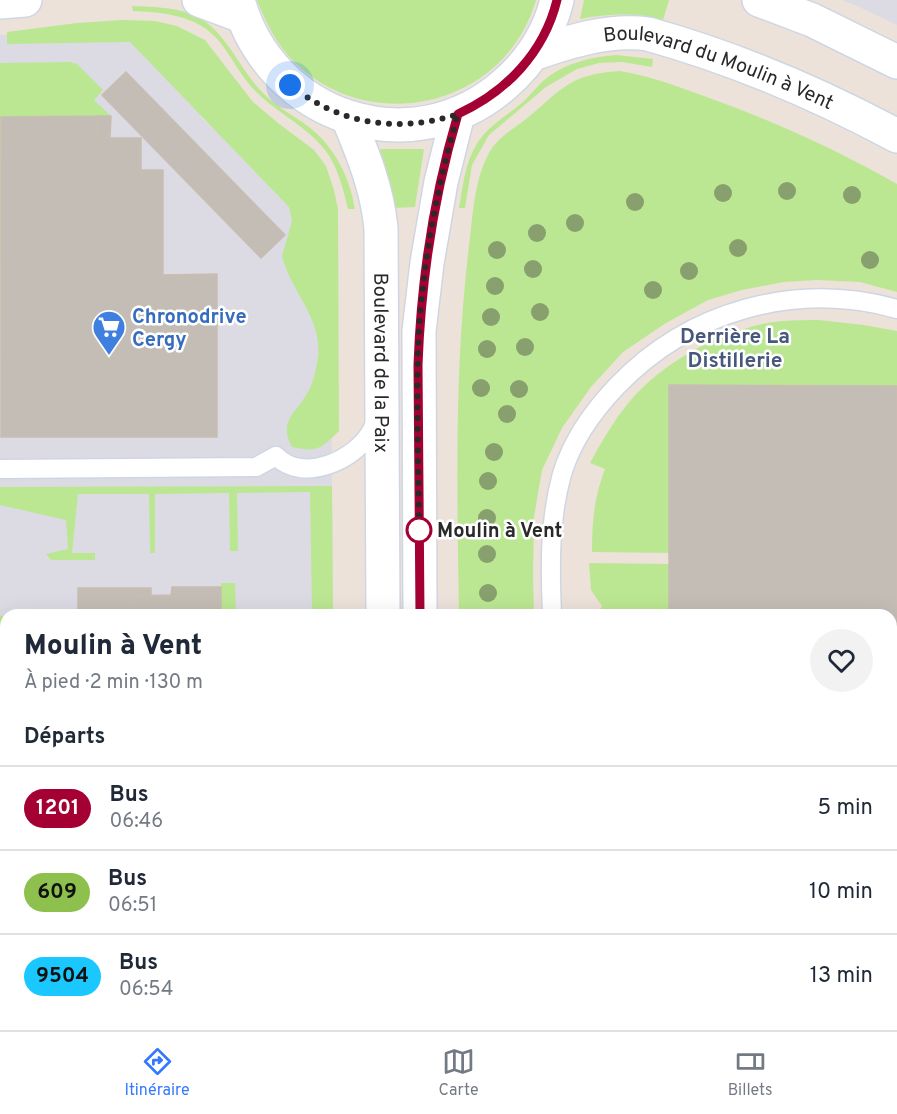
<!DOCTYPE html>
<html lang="fr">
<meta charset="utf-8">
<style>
body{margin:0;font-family:Overpass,sans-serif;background:#f2f2f3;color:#1f2937;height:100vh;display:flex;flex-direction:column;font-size:22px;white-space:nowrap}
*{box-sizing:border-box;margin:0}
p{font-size:20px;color:#747a83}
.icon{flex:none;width:33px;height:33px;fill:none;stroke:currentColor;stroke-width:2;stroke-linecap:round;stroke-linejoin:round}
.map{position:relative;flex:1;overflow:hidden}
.sheet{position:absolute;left:0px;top:609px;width:897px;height:422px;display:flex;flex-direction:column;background:#fff;border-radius:18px 18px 0 0;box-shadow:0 6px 24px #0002}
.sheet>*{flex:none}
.badge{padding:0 12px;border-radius:20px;font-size:21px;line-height:39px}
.you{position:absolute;width:30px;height:30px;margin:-15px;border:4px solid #fff;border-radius:50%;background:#1a73e8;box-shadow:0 0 0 9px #1a73e833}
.map>.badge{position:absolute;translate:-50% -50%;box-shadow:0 0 0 3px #fff}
h2{padding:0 24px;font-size:22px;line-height:54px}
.round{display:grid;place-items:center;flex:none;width:63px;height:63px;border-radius:32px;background:#f2f2f3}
.head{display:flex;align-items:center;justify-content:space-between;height:102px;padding:0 24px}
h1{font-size:28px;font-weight:800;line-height:45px}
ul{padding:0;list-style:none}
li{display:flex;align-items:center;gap:18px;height:84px;padding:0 24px;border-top:2px solid #e0e1e3}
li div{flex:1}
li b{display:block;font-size:22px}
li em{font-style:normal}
li .badge{min-width:66px;font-weight:700;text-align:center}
.tab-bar{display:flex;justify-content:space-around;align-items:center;height:84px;border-top:2px solid #e0e1e3;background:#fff;font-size:16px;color:#747a83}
.tab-bar a{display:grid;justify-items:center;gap:3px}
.tab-bar .active{color:#3478ff}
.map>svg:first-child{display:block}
.industrial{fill:#dcdbe4}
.green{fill:#bce792}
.building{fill:#c4bdb6;stroke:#c8bdb3;stroke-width:1.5}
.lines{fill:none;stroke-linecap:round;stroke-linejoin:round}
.lane-casing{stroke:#cfd6e3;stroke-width:21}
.secondary-casing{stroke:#cfd6e3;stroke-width:36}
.lane{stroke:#fff;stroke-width:18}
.secondary{stroke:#fff;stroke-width:33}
.tree{fill:#87a06e}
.line-casing{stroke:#fff;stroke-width:14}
.line{stroke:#a50034;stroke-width:9}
.walk{stroke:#292929;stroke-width:6;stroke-dasharray:0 10.8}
.stop-dot{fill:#fff;stroke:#a50034;stroke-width:3}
.labels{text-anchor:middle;stroke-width:5;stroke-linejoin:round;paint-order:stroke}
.street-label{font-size:20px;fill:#292929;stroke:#fff}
.shop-label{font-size:20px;font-weight:bold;fill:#366cbe;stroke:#fff;text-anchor:start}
.stop-label{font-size:20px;font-weight:bold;fill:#292929;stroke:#fff;text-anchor:start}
.neighbourhood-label{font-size:21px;font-weight:bold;fill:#47587c;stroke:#fff}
</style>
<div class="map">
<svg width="897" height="1030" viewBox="0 0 897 1030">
<rect width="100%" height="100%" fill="#ece2da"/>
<path class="industrial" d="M842,0H897V25L859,7Z
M128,31L162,51L202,118L260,170L330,201L333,615H6V1024H335V1030H0V35Z"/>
<path class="green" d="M257,0H536C506,105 373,138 295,63C277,45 266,23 257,0Z
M584,0H669L663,20C634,12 609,14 580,19Z
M132,6C155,7 183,7 203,20C229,38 240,69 261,91C275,106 293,115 309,127C335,147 350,178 355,209H348C343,189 338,167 325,150C304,123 270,110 249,84C234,66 224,40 203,27C183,14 156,12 133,11Z
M122,20L155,21L177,26L205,40L253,102L278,123L314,150L326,166L334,190L338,209L339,431C322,448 317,453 292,447C277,420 298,412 309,390C312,384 315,375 316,368C328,322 292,296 282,256L292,221L289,207L130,42L7,44V32L77,23Z
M616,55L653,59L652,67L622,62L599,63L577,69L546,87L489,135L472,165L465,208H459C463,185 465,162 478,142C490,124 508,115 523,102C530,95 536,88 543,81C563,64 589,57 616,55Z
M70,62L77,64L103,90L94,100L111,116L1,117L0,437V63Z
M620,71C652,76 682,88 712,99C776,122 837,150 897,184V292L860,282L817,280L784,282L742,290L708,300L666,323L623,352L591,387L562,428L542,470L534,517L533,576L534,615H459C457,492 454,369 469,246C473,216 474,180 489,153C498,137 512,130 526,119C562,90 568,74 620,71Z
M381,149H424L415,207L393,208L379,152Z
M819,320L864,325L897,331V386H670L669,553L592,552C592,521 594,498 605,469L590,463C602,441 614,420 630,401C664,360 729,326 782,321C794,320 807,320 819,320Z
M332,486L333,615H221V583H235L236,613L312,612L310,492L237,493L238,551H230L229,493L155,494V553H150L149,494H78L72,553H95V560H51L46,554L68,549L66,520L0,505V487Z
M589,563L669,564V615H597L602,606L591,590Z
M0,616H6V708L0,709Z"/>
<path class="building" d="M126,72L285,235L261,258L102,95Z
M98,116H111L110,138H98Z
M98,116V138H122L141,159V182H163V275L217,274V437H1V117Z
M122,138H141V159Z
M142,170H163V182H141Z
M669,385L897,386V1030H596V1024H891V615H669Z
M172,587H221V615H131V596L171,595Z
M78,588H151V596H131V615H78Z
M1,802H6V969H3Z"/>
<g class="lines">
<defs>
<path id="lane" d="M0,469L256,467L276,456C303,484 356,460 372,430C374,426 375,421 377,416
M552,615C550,568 549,520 562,474C572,441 593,411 617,386C690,310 796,281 897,309
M543,1024V1030"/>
<g id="secondary">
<path d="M199,0L242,16"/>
<path d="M238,0C270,118 412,166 505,84C530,62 549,33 557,0"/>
<path d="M759,0L812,20L897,62"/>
<path d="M0,2L25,0"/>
<path id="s1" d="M533,54C570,41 609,29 648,34C734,58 819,94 897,136"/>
<path id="s2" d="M348,118C363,154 377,188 381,228L383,615"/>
<path d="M420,615L419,331L427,263L441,182L458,114"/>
<path d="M386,1024V1030"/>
<path d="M423,1024V1030"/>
</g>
</defs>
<use href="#lane" class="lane-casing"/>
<use href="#secondary" class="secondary-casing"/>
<use href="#lane" class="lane"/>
<use href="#secondary" class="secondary"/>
</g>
<g class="tree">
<circle cx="787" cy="191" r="9"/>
<circle cx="723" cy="193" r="9"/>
<circle cx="852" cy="195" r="9"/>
<circle cx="635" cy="202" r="9"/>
<circle cx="575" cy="223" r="9"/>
<circle cx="537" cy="233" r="9"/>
<circle cx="738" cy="248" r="9"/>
<circle cx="497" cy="250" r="9"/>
<circle cx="870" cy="260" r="9"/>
<circle cx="533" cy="269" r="9"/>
<circle cx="689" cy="271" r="9"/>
<circle cx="495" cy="286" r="9"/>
<circle cx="653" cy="290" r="9"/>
<circle cx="540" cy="312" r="9"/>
<circle cx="491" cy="317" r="9"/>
<circle cx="525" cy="347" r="9"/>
<circle cx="487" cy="349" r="9"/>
<circle cx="481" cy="388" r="9"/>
<circle cx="519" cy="389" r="9"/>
<circle cx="507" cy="414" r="9"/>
<circle cx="494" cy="452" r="9"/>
<circle cx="488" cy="481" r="9"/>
<circle cx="487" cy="518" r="9"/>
<circle cx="487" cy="554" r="9"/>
<circle cx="488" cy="593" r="9"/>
</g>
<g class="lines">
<defs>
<path id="line" d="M420,615L418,365C421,281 434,195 458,114C506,92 544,53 557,0"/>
</defs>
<use href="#line" class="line-casing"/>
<use href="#line" class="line"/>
<path class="walk" d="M290,85C339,124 398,134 458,114C438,183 424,257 419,329C415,399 419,469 419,539V530"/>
</g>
<defs>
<symbol id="supermarket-pin" viewBox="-11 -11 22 30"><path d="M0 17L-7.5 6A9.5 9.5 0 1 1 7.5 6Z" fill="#3f7fe0" stroke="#fff"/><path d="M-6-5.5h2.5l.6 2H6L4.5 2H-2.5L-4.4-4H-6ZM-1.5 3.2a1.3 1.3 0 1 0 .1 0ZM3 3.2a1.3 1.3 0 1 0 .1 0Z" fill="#fff"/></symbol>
</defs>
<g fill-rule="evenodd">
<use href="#supermarket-pin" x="90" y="308" width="38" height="52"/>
</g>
<circle class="stop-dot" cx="419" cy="530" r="12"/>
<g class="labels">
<g class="street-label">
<text dy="7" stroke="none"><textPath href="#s1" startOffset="194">Boulevard du Moulin à Vent</textPath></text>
<text dy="7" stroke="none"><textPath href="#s2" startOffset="250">Boulevard de la Paix</textPath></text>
</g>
<g class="shop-label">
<text x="132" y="323">Chronodrive<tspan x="132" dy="23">Cergy</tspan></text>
</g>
<g class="stop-label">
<text x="437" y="537">Moulin à Vent</text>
</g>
<g class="neighbourhood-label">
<text x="735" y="343">Derrière La<tspan x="735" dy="24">Distillerie</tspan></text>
</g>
</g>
</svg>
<div class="you" style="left:290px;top:85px"></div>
<section class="sheet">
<div class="head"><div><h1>Moulin à Vent</h1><p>À pied · 2 min · 130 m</p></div><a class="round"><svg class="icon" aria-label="heart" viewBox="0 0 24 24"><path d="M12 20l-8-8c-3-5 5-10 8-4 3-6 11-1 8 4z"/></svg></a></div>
<h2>Départs</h2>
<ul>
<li><span class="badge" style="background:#a50034;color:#fff">1201</span><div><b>Bus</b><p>06:46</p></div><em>5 min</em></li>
<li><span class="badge" style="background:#8dc04c;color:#111">609</span><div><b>Bus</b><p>06:51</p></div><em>10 min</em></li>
<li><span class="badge" style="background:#1ac7ff;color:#111">9504</span><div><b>Bus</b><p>06:54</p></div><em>13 min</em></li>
</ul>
</section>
</div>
<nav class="tab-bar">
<a class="active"><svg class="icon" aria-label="directions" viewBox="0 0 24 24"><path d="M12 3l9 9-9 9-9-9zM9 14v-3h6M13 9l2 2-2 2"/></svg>Itinéraire</a>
<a><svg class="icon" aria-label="map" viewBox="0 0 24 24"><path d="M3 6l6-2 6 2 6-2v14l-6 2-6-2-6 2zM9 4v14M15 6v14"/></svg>Carte</a>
<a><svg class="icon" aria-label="tickets" viewBox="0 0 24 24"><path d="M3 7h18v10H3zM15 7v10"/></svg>Billets</a>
</nav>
